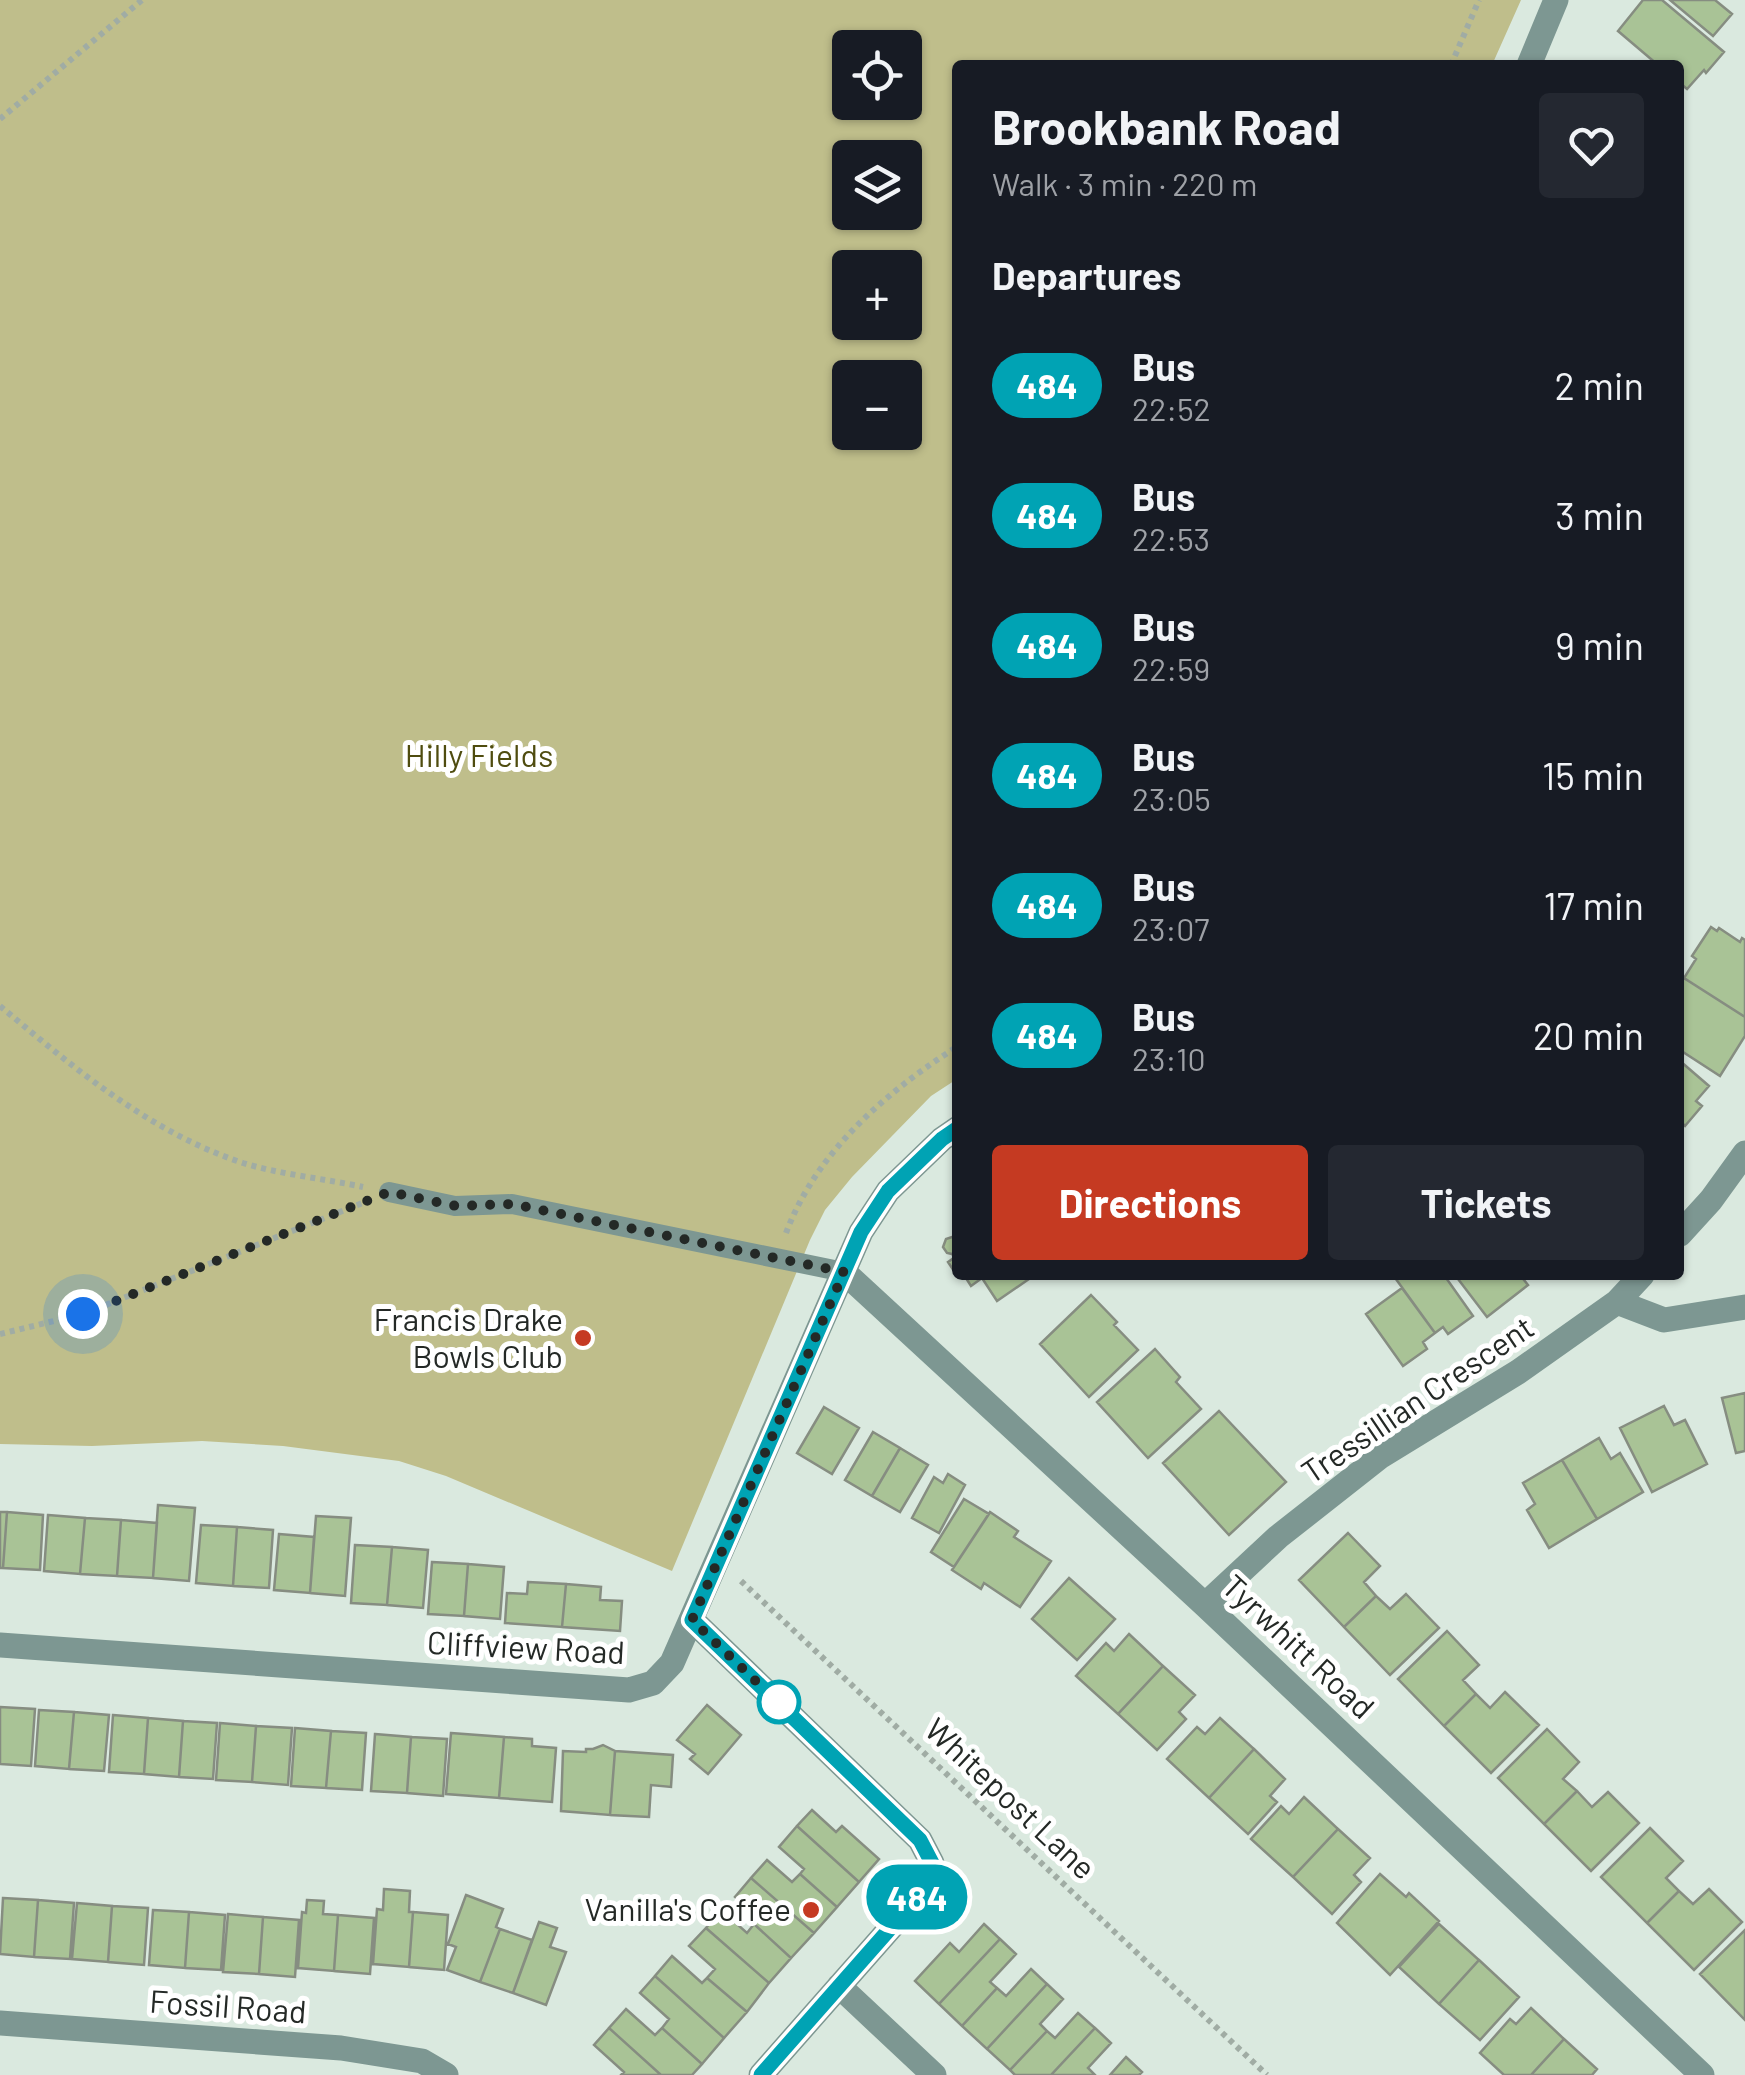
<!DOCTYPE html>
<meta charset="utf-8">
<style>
body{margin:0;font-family:Barlow,sans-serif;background:#242831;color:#f1f3f6;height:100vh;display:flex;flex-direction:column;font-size:38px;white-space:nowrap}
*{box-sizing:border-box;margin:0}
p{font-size:32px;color:#9ea1a6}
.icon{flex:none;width:55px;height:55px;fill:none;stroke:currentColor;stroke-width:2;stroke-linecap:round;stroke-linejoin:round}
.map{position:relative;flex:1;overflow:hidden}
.side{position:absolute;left:952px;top:60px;width:732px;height:1220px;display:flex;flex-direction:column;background:#171b24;border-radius:10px;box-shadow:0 2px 8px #0004}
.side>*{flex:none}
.badge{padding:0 20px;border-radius:32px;font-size:35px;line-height:65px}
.controls{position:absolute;left:832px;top:30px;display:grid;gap:20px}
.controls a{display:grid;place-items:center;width:90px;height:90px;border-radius:10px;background:#171b24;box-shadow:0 2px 8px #0004;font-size:50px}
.you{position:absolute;width:50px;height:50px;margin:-25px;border:8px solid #fff;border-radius:50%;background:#1a73e8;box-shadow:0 0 0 15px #1a73e833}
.map>.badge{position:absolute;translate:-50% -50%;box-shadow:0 0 0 5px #fff}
h2{padding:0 40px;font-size:38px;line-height:90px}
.round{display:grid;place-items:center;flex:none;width:105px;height:105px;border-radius:10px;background:#242831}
.head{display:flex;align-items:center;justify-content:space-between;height:170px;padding:0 40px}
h1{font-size:48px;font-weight:700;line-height:75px}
.button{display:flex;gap:20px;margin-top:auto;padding:20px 40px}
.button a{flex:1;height:115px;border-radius:10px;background:#c53a22;color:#fff;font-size:40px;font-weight:700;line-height:115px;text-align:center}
.button a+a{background:#242831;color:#f1f3f6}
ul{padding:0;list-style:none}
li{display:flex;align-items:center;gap:30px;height:130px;padding:0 40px}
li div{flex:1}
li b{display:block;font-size:38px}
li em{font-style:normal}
li .badge{min-width:110px;font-weight:700;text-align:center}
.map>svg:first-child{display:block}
.green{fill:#bfbe8b;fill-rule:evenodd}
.building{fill:#a9c396;stroke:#868d81;stroke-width:2.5}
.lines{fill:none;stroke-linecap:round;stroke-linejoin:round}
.path{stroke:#a0aca4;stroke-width:6;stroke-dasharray:5 5;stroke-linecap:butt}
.service{stroke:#7d9792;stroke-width:20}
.minor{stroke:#7d9792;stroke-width:25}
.line-casing{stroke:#fff;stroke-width:22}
.line{stroke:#00a3b4;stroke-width:15}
.walk{stroke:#242926;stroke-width:10;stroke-dasharray:0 18}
.poi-dot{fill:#c53a22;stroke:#fff;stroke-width:4}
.stop-dot{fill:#fff;stroke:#00a3b4;stroke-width:5}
.labels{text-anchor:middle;stroke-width:10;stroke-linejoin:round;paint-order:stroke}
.park-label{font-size:32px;fill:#4f4c0f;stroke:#fff}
.poi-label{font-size:32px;fill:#242926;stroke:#fff;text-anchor:end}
.street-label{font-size:32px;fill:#242926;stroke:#fff}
</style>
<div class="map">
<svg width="1745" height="2075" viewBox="0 0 1745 2075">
<rect width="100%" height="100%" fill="#dae9df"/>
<path class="green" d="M0,0H1521L1492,65H958L957,1079L931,1096L852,1177L825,1210L810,1240L672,1571L446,1476L399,1461L283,1446L202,1441L92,1446L0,1444ZM850,48H905V102H850ZM850,158H905V212H850ZM850,268H905V322H850ZM850,378H905V432H850Z"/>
<path class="building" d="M1643,0H1662L1724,52L1706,73L1704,70L1687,89L1680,83V65H1658L1618,31Z
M1670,0H1715L1732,14L1713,36Z
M1711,927L1717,931L1719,928L1740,942L1742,938L1745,940V1017L1684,978L1696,959L1692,956Z
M1684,978L1745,1017V1036L1720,1076L1680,1050V984Z
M1680,1061L1709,1086L1696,1101L1702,1106L1685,1126L1680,1121Z
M958,1235V1275H961L958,1277L948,1262L955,1257L952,1254L947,1253L943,1247L946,1239Z
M964,1275H1026L1029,1279L997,1301L982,1278L971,1286Z
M1393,1275H1444L1473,1316L1448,1334L1443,1327L1435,1333Z
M1455,1275H1520L1528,1285L1487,1317Z
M1402,1288L1435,1333L1423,1342L1427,1349L1403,1366L1366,1314Z
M1091,1295L1117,1322L1114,1325L1138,1350L1089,1397L1040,1344Z
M1155,1349L1180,1377L1176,1382L1201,1409L1148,1458L1097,1402Z
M1745,1393V1451L1736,1453L1722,1398Z
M1664,1406L1674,1425L1685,1420L1707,1464L1652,1492L1620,1428Z
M824,1407L859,1428L832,1474L797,1453Z
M1219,1411L1286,1482L1229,1535L1163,1463Z
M873,1432L900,1448L872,1496L845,1480Z
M1599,1438L1611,1459L1620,1453L1643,1492L1597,1519L1562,1460Z
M900,1448L928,1465L900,1512L872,1496Z
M1562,1460L1597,1519L1549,1548L1527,1510L1535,1504L1523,1483Z
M948,1474L965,1485L939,1533L912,1518L934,1477L943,1483Z
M964,1499L989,1514L954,1567L931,1552Z
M158,1505L195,1508L189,1581L153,1578Z
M0,1512H7L3,1568H0Z
M7,1512L43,1515L40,1570L3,1568Z
M990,1512L1018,1531L1014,1537L1051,1561L1020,1607L984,1583L981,1589L952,1570Z
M48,1515L85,1518L80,1574L44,1571Z
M316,1516L351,1518L345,1596L310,1593Z
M85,1518L121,1520L117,1576L80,1574Z
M121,1520L157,1523L153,1578L117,1576Z
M201,1525L237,1527L233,1586L196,1583Z
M237,1527L273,1530L269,1588L233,1586Z
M1348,1533L1380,1566L1364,1582L1376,1596L1344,1627L1299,1580Z
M279,1534L314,1537L310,1593L274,1590Z
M355,1545L392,1547L387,1605L351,1603Z
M392,1547L428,1550L423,1608L387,1605Z
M432,1562L468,1564L464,1616L428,1614Z
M468,1564L504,1567L500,1619L464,1616Z
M1069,1578L1115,1619L1077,1660L1032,1619Z
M528,1582L566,1584L562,1627L505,1623L507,1593L527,1594Z
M566,1584L601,1587L600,1600L622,1601L620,1631L562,1627Z
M1406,1594L1439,1628L1390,1675L1344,1627L1376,1596L1390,1609Z
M1447,1631L1479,1665L1463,1680L1476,1694L1444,1726L1398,1679Z
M1129,1634L1163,1666L1118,1714L1076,1676L1106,1643L1114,1651Z
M1163,1666L1195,1695L1179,1712L1186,1719L1157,1750L1118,1714Z
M1505,1692L1539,1725L1491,1773L1444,1726L1476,1694L1490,1708Z
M707,1705L741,1735L708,1774L690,1759L695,1754L677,1740Z
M0,1707L35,1709L31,1766L0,1764Z
M39,1710L74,1712L69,1769L35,1766Z
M74,1712L109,1715L104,1771L69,1769Z
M113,1715L148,1718L144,1774L109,1772Z
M148,1718L183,1721L179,1777L144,1774Z
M1220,1718L1254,1749L1209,1798L1167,1759L1197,1727L1205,1734Z
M183,1721L217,1723L213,1779L179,1777Z
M220,1723L256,1726L252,1782L216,1780Z
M256,1726L292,1728L288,1785L252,1782Z
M295,1728L331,1731L326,1788L291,1786Z
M1547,1729L1579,1762L1563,1779L1577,1791L1544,1824L1498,1778Z
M331,1731L366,1733L362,1790L326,1788Z
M451,1733L504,1737L499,1798L446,1794Z
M375,1734L411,1737L407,1793L371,1791Z
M411,1737L447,1739L443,1796L407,1793Z
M504,1737L532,1739V1746L556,1748L552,1802L499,1798Z
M603,1745L615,1751L610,1815L561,1811L563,1751L586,1752V1749H593Z
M1254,1749L1285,1779L1270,1796L1277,1802L1248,1834L1209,1798Z
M615,1751L673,1755L671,1787L651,1785L649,1817L610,1815Z
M1577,1791L1592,1807L1608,1792L1639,1823L1591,1871L1544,1824Z
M1304,1797L1338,1829L1293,1877L1251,1839L1281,1806L1289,1814Z
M812,1810L836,1832L842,1826L879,1859L859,1882L797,1826Z
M797,1826L859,1882L837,1907L800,1874L804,1869L779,1847Z
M1650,1828L1683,1861L1666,1878L1679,1891L1647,1923L1601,1877Z
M1338,1829L1370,1858L1354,1875L1361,1882L1332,1914L1293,1877Z
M767,1860L792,1882L800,1874L837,1907L814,1933L751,1878Z
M1380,1874L1406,1897L1409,1893L1439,1921L1390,1975L1337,1923Z
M751,1878L814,1933L791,1958L754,1924L759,1919L735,1897Z
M384,1889L410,1891L409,1912H413L409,1967L373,1964L377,1909L383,1910Z
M1709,1889L1742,1922L1694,1970L1647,1923L1679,1891L1693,1904Z
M466,1895L503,1909L496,1927L500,1929L480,1982L447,1970L456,1947L448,1944Z
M3,1898L38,1900L34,1957L0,1954Z
M38,1900L74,1903L70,1959L34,1957Z
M307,1900L324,1901L323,1914L338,1915L334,1971L298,1968L302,1912L306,1913Z
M77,1903L112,1906L108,1962L72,1959Z
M112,1906L148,1908L144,1965L108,1962Z
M153,1910L189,1912L185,1968L149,1965Z
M721,1910L747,1933L754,1924L791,1958L769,1983L706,1928Z
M189,1912L225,1915L221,1970L185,1968Z
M413,1912L448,1915L444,1970L409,1967Z
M228,1914L263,1917L259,1974L223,1972Z
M338,1915L374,1918L370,1974L334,1971Z
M263,1917L299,1920L295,1977L259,1974Z
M539,1922L557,1928L550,1947L566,1952L546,2005L513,1993Z
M984,1924L1000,1939L939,2004L915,1981L950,1943L959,1952Z
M1439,1924L1479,1960L1439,2004L1399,1967Z
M706,1928L769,1983L747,2012L707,1978L715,1969L689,1946Z
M500,1929L532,1940L513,1993L480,1982Z
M1745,1930V2020L1700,1974Z
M1000,1939L1016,1954L990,1982L997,1988L962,2026L939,2004Z
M672,1956L702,1983L707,1978L747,2012L724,2038L655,1976Z
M1479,1960L1519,1997L1480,2040L1439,2004Z
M1031,1969L1047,1984L987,2049L962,2026L997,1988L1006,1996Z
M655,1976L724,2038L702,2064L662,2028L669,2019L640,1993Z
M1047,1984L1063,1999L1040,2024L1047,2031L1010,2070L987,2049Z
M1531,2008L1564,2039L1531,2075H1504L1480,2053L1510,2019L1516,2024Z
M626,2009L655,2035L662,2028L702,2064L692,2075H661L609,2028Z
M1078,2013L1095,2028L1051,2075H1015L1010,2070L1047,2031L1055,2038Z
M609,2028L661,2075H621L624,2072L594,2045Z
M1095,2028L1111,2043L1088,2068L1095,2075H1051Z
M1564,2039L1597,2069L1592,2075H1531Z
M1126,2057L1142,2072L1139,2075H1110Z"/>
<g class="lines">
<path class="path" d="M1451,65L1479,0
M0,119L142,0
M0,1006C74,1068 149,1132 243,1163C278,1174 326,1179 363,1187
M786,1233C817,1151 885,1093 958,1046
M0,1334L83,1314L365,1202
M741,1581L1267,2075"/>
<path class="service" d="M389,1192L455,1206L512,1204L844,1272"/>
<path class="minor" d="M1529,65L1556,0
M1680,1234L1711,1200L1745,1153
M844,1272L1205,1605L1702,2075
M1617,1302L1664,1320L1745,1307
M1205,1605L1278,1537L1381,1456L1518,1372L1617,1302L1642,1275
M692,1620L920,1840L932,1863L924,1890L761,2075
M0,1645L629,1690L653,1683L672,1663L861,1232L888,1191L942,1139L958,1128
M839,1986L934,2075
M0,2023L341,2048L422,2061L446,2075"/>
</g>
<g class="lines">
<defs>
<path id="line" d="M761,2075L924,1890L932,1863L920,1840L692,1620L861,1232L888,1191L942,1139L958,1128"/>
</defs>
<use href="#line" class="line-casing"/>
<use href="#line" class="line"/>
<path class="walk" d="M83,1314L389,1192L456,1206L512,1204L844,1272L692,1620L789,1713L779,1702"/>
</g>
<g class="poi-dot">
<circle cx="583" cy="1338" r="10"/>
<circle cx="811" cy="1910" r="10"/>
</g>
<circle class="stop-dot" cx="779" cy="1702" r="20"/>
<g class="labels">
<g class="park-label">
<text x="479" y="767">Hilly Fields</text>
</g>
<g class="poi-label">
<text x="563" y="1331">Francis Drake<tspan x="563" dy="37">Bowls Club</tspan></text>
<text x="791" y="1921">Vanilla's Coffee</text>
</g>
<g class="street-label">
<text transform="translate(1418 1400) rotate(-34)" y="11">Tressillian Crescent</text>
<text transform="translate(1298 1647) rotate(43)" y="11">Tyrwhitt Road</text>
<text transform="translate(526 1648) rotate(3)" y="11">Cliffview Road</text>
<text transform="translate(1010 1799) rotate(43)" y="11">Whitepost Lane</text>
<text transform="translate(228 2007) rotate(4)" y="11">Fossil Road</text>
</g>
</g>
</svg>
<div class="controls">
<a><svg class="icon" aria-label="locate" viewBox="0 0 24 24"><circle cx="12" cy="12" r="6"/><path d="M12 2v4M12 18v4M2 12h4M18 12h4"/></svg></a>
<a><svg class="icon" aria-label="layers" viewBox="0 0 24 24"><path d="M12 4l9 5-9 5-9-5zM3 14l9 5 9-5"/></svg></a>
<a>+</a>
<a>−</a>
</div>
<div class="you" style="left:83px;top:1314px"></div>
<b class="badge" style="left:917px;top:1897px;background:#00a3b4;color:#fff">484</b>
<section class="side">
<div class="head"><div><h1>Brookbank Road</h1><p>Walk · 3 min · 220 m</p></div><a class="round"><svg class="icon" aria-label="heart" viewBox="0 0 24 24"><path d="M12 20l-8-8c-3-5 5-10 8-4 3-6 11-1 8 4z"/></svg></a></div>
<h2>Departures</h2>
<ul>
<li><span class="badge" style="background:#00a3b4;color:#fff">484</span><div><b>Bus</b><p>22:52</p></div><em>2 min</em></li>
<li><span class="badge" style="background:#00a3b4;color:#fff">484</span><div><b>Bus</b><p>22:53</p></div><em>3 min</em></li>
<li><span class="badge" style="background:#00a3b4;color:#fff">484</span><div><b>Bus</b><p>22:59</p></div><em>9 min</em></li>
<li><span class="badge" style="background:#00a3b4;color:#fff">484</span><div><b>Bus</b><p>23:05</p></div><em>15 min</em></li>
<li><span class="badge" style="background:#00a3b4;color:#fff">484</span><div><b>Bus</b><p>23:07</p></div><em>17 min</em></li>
<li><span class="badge" style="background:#00a3b4;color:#fff">484</span><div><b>Bus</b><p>23:10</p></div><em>20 min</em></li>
</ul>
<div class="button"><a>Directions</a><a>Tickets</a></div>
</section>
</div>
